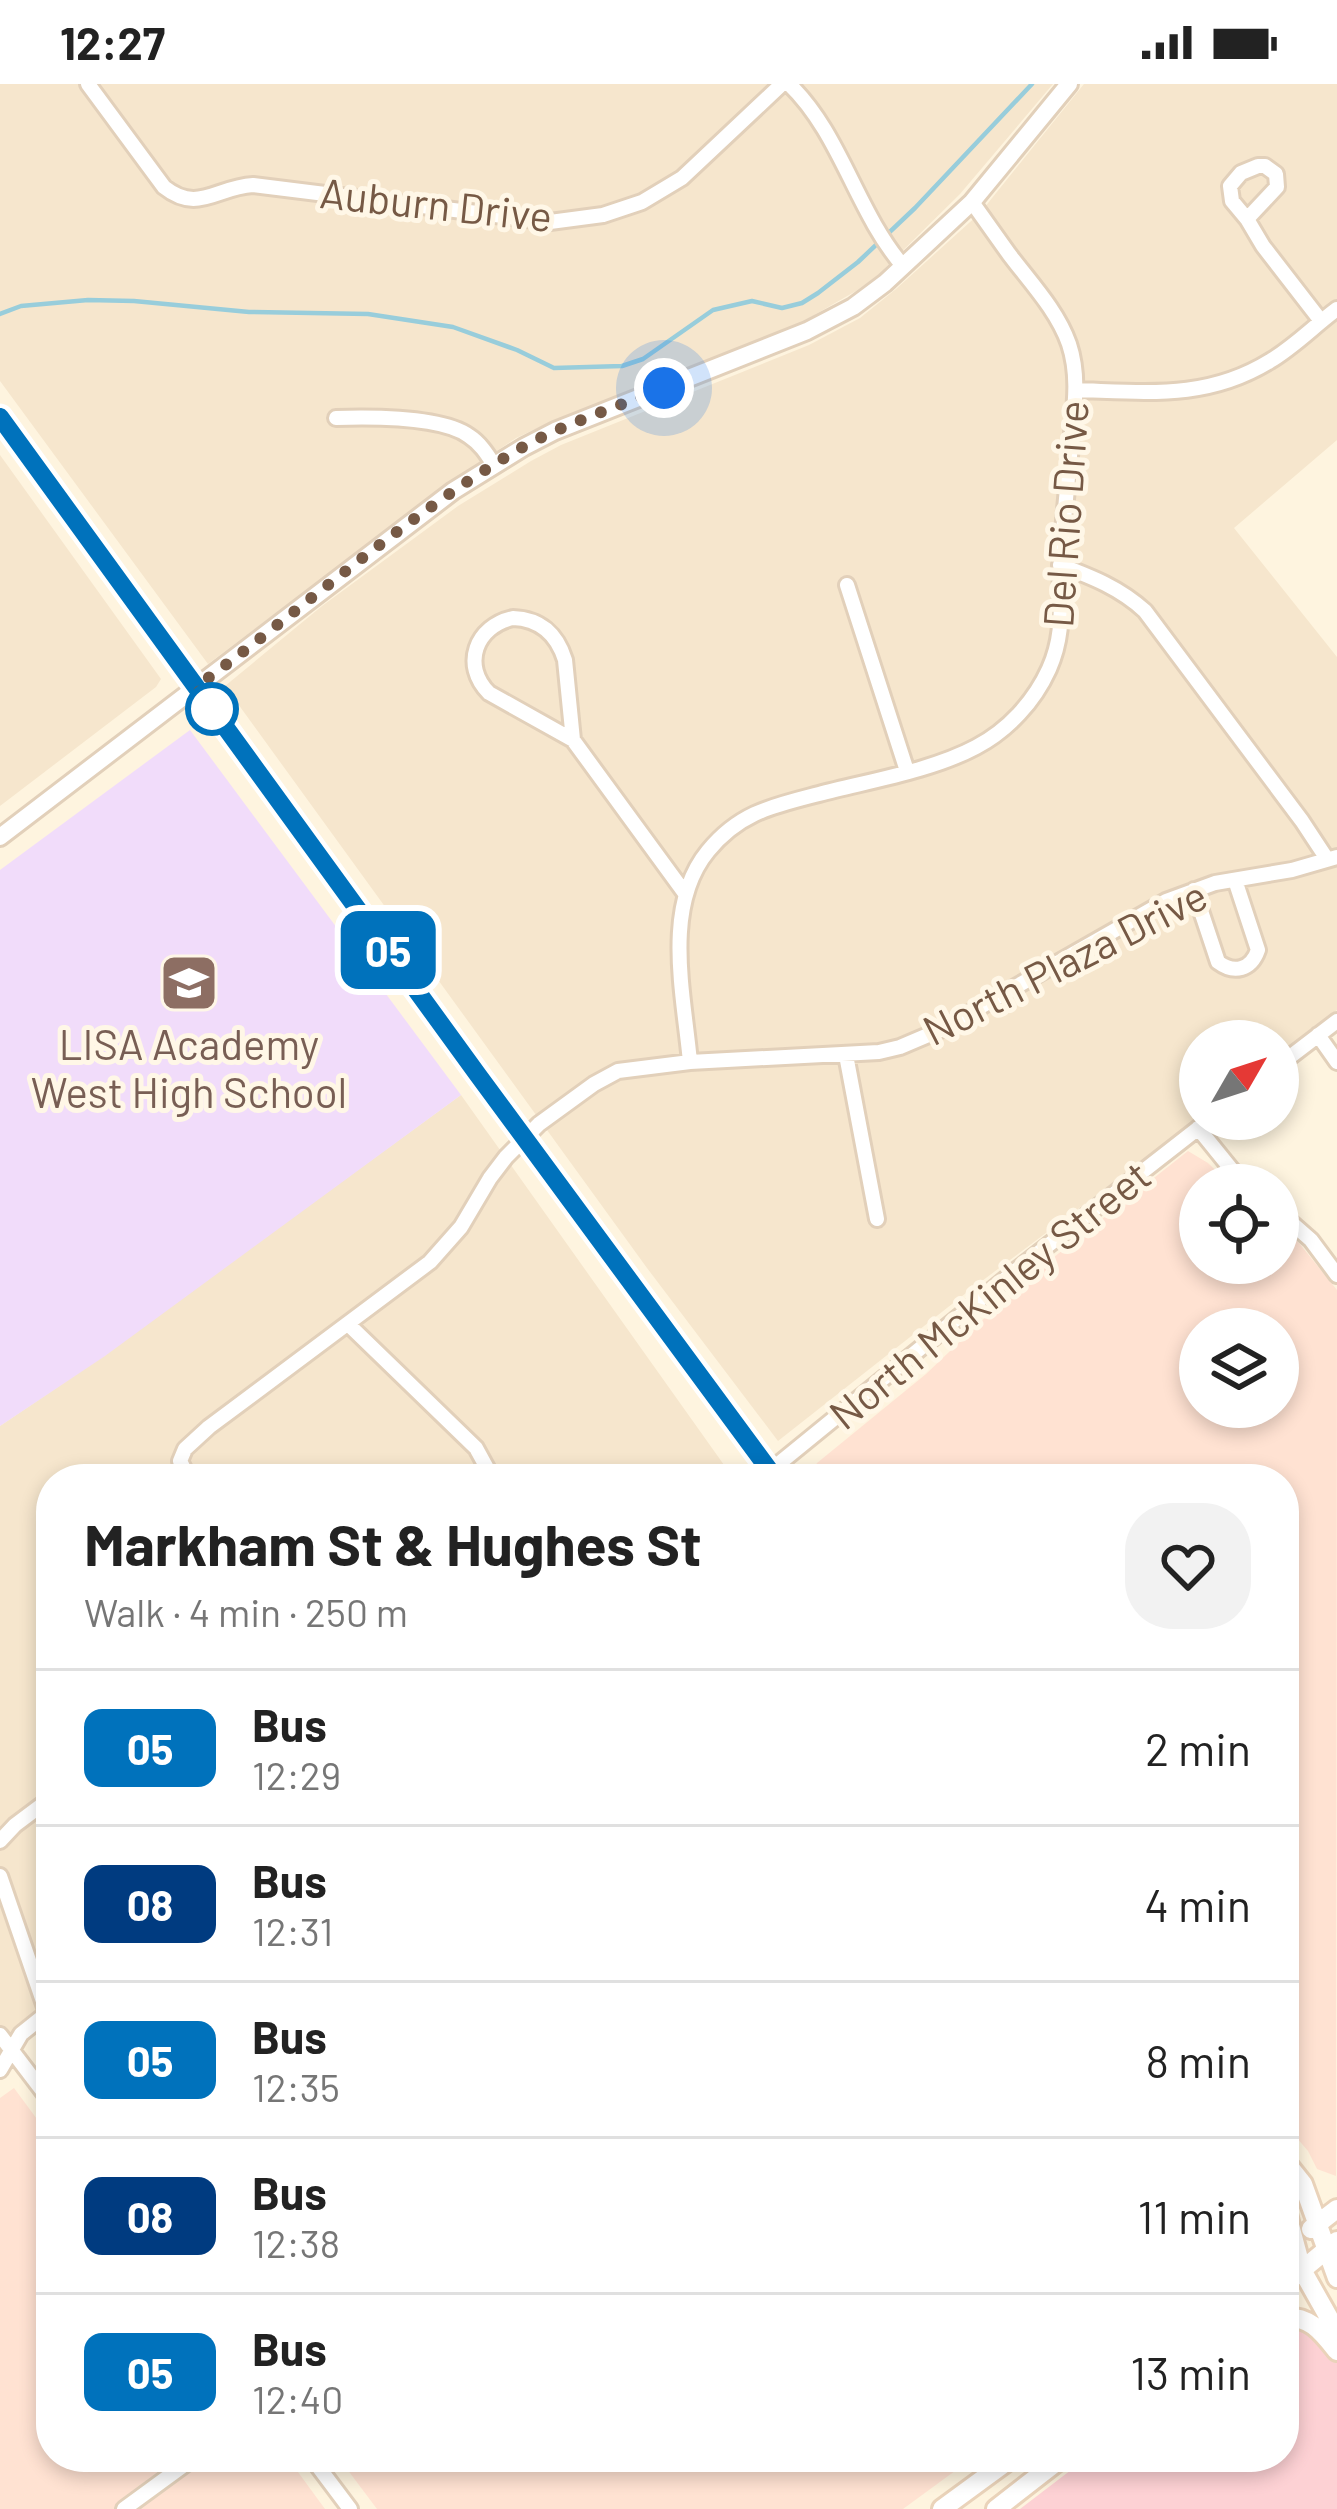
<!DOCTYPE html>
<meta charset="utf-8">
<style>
body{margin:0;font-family:Barlow,sans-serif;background:#f2f2f2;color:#222;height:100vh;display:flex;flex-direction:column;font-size:45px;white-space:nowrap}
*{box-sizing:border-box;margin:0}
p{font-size:39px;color:#767676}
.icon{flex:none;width:66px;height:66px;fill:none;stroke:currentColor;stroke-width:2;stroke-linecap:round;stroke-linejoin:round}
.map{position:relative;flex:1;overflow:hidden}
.details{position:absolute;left:36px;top:1380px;width:1263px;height:1008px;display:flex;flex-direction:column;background:#fff;border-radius:48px;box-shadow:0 6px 18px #0003}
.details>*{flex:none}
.badge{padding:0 24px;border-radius:18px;font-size:42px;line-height:78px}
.needle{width:78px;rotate:51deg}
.buttons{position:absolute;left:1179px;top:936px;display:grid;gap:24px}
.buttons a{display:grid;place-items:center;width:120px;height:120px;border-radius:50%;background:#fff;box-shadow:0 6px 18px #0003;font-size:60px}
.you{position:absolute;width:60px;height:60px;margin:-30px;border:9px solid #fff;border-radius:50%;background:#1a73e8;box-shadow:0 0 0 18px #1a73e833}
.map>.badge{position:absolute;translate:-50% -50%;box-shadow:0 0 0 6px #fff}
.round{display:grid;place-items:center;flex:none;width:126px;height:126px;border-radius:48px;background:#f2f2f2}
.headline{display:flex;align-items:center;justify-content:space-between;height:204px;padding:0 48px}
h1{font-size:57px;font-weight:700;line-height:90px}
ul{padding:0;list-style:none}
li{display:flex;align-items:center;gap:36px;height:156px;padding:0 48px;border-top:3px solid #e0e0e0}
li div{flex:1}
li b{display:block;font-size:45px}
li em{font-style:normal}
li .badge{min-width:132px;font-weight:700;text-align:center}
.status{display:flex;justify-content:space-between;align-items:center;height:84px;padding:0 60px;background:#fff;direction:ltr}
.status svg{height:33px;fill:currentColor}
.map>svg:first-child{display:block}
.residential{fill:#f6e6cd}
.commercial{fill:#ffe2d2;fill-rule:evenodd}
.education{fill:#f1dcfa}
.medical{fill:#fdd1d4}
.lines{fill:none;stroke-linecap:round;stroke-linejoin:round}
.stream{stroke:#98cddb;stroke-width:4.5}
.minor-casing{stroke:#e2d0ba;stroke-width:20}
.tertiary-casing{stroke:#e2d0ba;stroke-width:22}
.secondary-casing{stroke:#ead3ba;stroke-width:24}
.minor{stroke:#fff;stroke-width:14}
.tertiary{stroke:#fff;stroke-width:16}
.secondary{stroke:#fff;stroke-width:18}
.line-casing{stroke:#fff;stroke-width:27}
.line{stroke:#0072bc;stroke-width:18}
.walk{stroke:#765945;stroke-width:12;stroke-dasharray:0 21.6}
.stop-dot{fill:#fff;stroke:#0072bc;stroke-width:6}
.labels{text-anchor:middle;stroke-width:10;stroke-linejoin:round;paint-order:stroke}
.street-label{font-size:42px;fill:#765945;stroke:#fff7e7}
.education-label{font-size:42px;fill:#785e54;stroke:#fff7e7}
</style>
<div class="status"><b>12:27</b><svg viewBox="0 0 49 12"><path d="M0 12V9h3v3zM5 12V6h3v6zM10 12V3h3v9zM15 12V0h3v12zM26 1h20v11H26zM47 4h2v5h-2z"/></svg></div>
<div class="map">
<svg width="1337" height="2425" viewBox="0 0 1337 2425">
<rect width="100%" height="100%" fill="#fef4df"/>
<path class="residential" d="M0,0H1053L960,110L877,192L856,207L802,238L550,338L516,354L445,402L208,580L0,297Z
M1084,0H1337V356L1234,444L1337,573V926L1278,971V957H1200V1033L966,1209L778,1357L647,1184L225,602L322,522L458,422L531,377L561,361L809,261L860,234L896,205L980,129Z
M0,371L161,595L156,603L0,722Z
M461,1011L734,1395H51V1917L18,1942L0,1964V1342L77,1290Z"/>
<path class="commercial" d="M1188,1067L1208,1079L1231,1101H1200V1179H1278V1140L1299,1159L1337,1206L1336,2092L1317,2085L1308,2067L1284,2039V1395H808L817,1379L926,1290L1020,1200ZM1200,1245H1278V1323H1200Z
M14,2004L51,2054V2373H287L325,2425H0V2014Z
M338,2373H974L903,2425H377Z"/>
<path class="education" d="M190,646L461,1011L105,1272L0,1342V786Z"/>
<path class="medical" d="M1284,2240L1306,2244L1337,2275V2425H1020L1088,2373H1284Z"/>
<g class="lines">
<path class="stream" d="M0,230L21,222L88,216L134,217L249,228L368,230L453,243L517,266L554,284L622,282L643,275L713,226L752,217L782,224L802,219L818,209L858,178L915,124L1032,0"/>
<defs>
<path id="minor" d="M88,0L164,103C198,130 216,103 253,101L550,138L603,131L642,118L682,94L782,0
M789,0C841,50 856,127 903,182
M1258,82H1265L1276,90L1277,103L1247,135L1232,117L1230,102L1241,89Z
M1247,135L1263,162L1321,237
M1076,306C1146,308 1207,316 1270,277C1294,263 1314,242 1337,225
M336,334C369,333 441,332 469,352C480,359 487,370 494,381
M1060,481C1092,493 1120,504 1145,527L1302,737L1327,775
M847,501L907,687
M513,534C540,535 557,550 565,576L573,656L489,609C461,581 476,542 513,534Z
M573,656L684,808
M1194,806L1218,878C1234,890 1251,886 1258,866L1235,796
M1318,951L1337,978
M846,971L877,1135
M690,978C684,911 662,823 708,767C740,728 773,722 819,710C868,697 931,687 976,663C1008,646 1034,618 1049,585C1066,547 1059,517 1061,478C1063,438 1068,399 1071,360C1074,326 1080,293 1069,260C1057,226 1030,198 1009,170C996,152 984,135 972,118
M1278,982L1337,937
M1198,1044L1232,1086L1248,1101
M1278,1127L1311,1156L1337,1191
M348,1240L476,1364L493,1395
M189,1395L180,1377L185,1365L209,1343L430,1178L461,1143L490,1094L506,1073L539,1040L594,1000L618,987L690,978L879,968L900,963L940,946L1166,817L1215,799L1292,786L1337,773
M760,1395L1014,1188L1210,1035
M0,1757L15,1741L51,1714
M0,1792L47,1929
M0,1951L51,2018
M0,1986L21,1950L51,1926
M311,2373L350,2425
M124,2425L195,2373"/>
<path id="tertiary" d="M0,753L453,407L524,363L555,347L807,247L853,223L885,199L972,118L1069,0"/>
<path id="secondary" d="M0,333L478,991L776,1395
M1284,2076L1303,2100L1337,2194
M1284,2119L1302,2186L1337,2248
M1311,2145L1337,2125
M1284,2201L1337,2157
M1284,2233C1311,2233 1321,2247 1337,2267
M942,2425L1013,2373
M996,2425L1063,2373"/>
</defs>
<use href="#minor" class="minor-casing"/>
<use href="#tertiary" class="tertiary-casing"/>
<use href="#secondary" class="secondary-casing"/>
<use href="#minor" class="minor"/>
<use href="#tertiary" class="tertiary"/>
<use href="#secondary" class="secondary"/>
</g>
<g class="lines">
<defs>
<path id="line" d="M0,333L478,991L770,1387L760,1395"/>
</defs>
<use href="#line" class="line-casing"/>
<use href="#line" class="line"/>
<path class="walk" d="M212,625L196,603C304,524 405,432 521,364C566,339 617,323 664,304"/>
</g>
<defs>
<symbol id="school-square" viewBox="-11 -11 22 22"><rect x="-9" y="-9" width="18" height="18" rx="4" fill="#8d6e63" stroke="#fff7e7"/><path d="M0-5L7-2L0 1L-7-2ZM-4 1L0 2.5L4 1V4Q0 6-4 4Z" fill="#fff"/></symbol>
</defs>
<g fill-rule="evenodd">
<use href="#school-square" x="156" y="866" width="66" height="66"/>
</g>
<circle class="stop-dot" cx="212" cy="625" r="24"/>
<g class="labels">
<g class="street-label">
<text transform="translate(436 121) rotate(6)" y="15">Auburn Drive</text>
<text transform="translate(1066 430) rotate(-86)" y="15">Del Rio Drive</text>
<text transform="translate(1065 879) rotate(-27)" y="15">North Plaza Drive</text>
<text transform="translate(990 1211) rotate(-39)" y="15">North McKinley Street</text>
</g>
<g class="education-label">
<text x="189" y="976">LISA Academy<tspan x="189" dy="48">West High School</tspan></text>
</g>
</g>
</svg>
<div class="buttons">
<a><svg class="needle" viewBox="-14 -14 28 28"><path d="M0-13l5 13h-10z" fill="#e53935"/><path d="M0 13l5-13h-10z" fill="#767676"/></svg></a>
<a><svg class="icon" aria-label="locate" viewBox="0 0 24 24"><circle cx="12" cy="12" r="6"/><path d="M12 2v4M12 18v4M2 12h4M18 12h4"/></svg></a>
<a><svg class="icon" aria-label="layers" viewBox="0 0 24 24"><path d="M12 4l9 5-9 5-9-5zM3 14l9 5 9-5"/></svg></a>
</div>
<div class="you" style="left:664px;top:304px"></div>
<b class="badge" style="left:388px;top:866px;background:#0072bc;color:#fff">05</b>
<section class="details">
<div class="headline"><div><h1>Markham St &amp; Hughes St</h1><p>Walk · 4 min · 250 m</p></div><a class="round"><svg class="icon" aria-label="heart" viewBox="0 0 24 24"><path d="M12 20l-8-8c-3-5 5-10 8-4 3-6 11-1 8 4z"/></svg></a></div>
<ul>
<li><span class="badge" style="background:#0072bc;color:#fff">05</span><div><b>Bus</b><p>12:29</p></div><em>2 min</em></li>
<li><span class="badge" style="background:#003b80;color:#fff">08</span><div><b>Bus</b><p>12:31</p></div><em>4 min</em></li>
<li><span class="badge" style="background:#0072bc;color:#fff">05</span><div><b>Bus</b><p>12:35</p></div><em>8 min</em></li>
<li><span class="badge" style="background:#003b80;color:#fff">08</span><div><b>Bus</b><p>12:38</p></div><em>11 min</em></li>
<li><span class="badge" style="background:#0072bc;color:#fff">05</span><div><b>Bus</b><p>12:40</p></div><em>13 min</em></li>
</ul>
</section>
</div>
